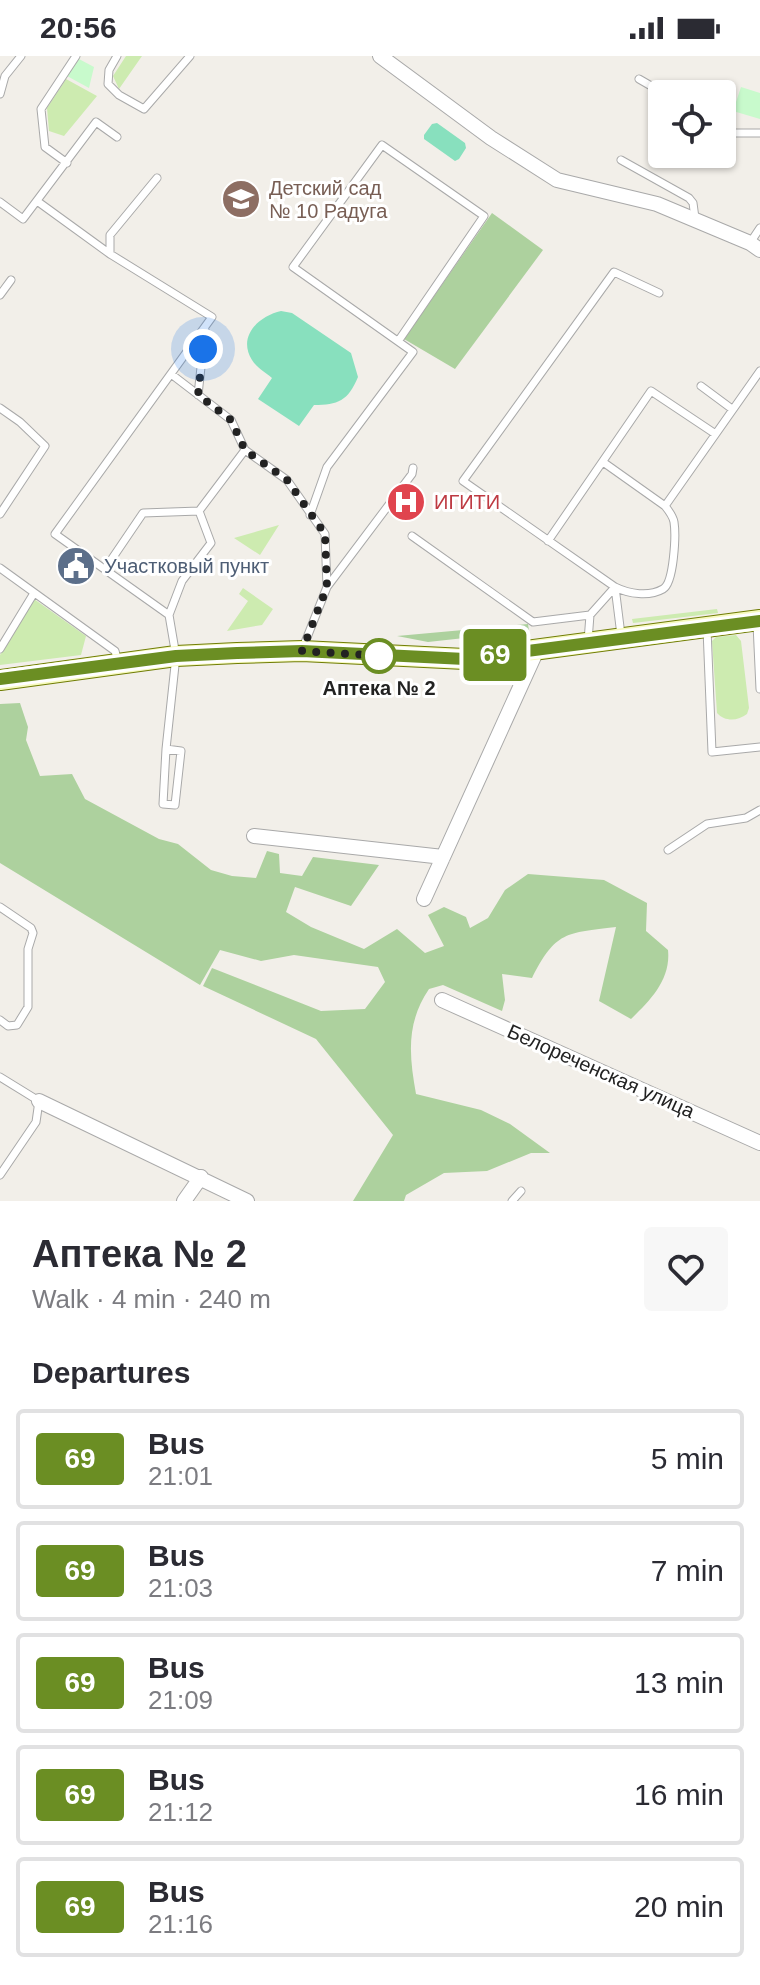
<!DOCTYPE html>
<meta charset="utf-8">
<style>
body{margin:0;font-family:Arial,sans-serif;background:#f7f7f7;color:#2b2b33;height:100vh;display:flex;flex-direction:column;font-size:30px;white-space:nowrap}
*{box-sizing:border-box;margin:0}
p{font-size:26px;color:#7c7c81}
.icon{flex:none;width:44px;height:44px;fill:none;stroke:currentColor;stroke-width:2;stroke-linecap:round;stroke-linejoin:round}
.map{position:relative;height:1145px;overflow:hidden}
.side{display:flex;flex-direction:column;background:#fff;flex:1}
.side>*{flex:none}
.badge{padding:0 16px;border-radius:6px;font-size:28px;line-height:52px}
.tools{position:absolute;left:648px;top:24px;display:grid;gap:16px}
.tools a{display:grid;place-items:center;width:88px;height:88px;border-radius:8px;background:#fff;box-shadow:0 2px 6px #0004;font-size:40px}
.you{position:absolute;width:40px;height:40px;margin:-20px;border:6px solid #fff;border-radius:50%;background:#1a73e8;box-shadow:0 0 0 12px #1a73e833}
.map>.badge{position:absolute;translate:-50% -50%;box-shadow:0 0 0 4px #fff}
h2{padding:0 32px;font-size:30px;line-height:72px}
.round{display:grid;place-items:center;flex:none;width:84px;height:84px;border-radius:8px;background:#f7f7f7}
.overview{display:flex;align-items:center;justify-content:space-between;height:136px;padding:0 32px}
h1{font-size:38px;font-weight:700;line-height:60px}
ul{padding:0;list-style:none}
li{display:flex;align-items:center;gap:24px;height:100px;margin:0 16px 12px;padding:0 16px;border:4px solid #e1e1e2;border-radius:8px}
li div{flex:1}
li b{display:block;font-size:30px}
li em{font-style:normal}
li .badge{min-width:88px;font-weight:700;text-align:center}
.status{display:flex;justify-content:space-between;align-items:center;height:56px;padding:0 40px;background:#fff;direction:ltr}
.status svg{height:22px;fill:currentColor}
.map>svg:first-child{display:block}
.grass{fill:#cdebb0}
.forest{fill:#add19e}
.park{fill:#c8facc}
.pitch{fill:#88e0be}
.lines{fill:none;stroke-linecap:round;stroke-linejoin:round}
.lane-casing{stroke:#a9a9a9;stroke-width:9}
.street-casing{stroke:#a9a9a9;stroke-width:16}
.secondary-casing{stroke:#707d05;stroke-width:22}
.lane{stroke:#fff;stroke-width:7}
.street{stroke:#fff;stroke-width:14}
.secondary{stroke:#f7fabf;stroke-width:20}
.line-casing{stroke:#fff;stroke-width:18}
.line{stroke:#6b8e23;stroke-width:12}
.walk{stroke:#222;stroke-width:8;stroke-dasharray:0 14.4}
.stop-dot{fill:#fff;stroke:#6b8e23;stroke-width:4}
.labels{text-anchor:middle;stroke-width:6;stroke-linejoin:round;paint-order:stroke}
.education-label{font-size:20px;fill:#785e54;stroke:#fff;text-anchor:start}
.health-label{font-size:20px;fill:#be3a42;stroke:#fff;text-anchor:start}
.service-label{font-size:20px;fill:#4e5e75;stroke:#fff;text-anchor:start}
.stop-label{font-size:20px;font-weight:bold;fill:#222;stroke:#fff}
.street-label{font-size:20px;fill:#222;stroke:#fff}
</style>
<div class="status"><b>20:56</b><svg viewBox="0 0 49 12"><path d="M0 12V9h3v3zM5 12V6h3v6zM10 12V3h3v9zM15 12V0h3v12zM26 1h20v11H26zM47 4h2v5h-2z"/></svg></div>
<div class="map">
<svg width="760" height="1145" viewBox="0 0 760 1145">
<rect width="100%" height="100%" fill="#f2efe9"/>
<path class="grass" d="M126,0H142L119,33L113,20Z
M66,23L97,40L64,80L49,75L47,52Z
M279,469L260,499L234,482Z
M243,532L273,553L262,569L227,575L248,545L239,538Z
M34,543L86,580L81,599L0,609V599Z
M717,553L718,557L633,567L632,563Z
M736,579L741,585L749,652L747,658C738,665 725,666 717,657L712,585L716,581Z"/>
<path class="forest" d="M492,157L543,194L455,313L404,283Z
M528,568L529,575L428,586L397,580Z
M20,647L28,671L26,684L40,720L72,718L85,743L159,783L178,788L211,814L232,820L256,822L267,795L279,798L280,817L302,820L313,801L379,809L351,850L295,831L286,856L311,871L364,893L397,873L425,897L444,890L428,859L444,851L466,861L470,872L488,862L505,834L528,818L604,824L647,847L646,875L668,894C671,923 651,944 631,963L599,945L616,871C566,877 556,875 532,922L502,918L505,944L502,955L443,929L429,933C406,967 409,999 416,1038L481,1054L510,1068L550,1097H531L487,1115L444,1117L406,1139L404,1145H353L393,1079L316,983L203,930L212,912L321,955L365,953L385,926L378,911L294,899L261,905L220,894L200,929L0,807V648Z"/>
<path class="park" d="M79,3L94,11L89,32L67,20Z
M741,31L760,37V63L733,55Z"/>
<path class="pitch" d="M437,67L465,87L466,92L459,103L455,105L424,83V79L432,68Z
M281,255L292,257L351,297L358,321C348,345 338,349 314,349L299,370L258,343L272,322C265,316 257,312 252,304C237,280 259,260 281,255Z"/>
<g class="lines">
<defs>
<path id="lane" d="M117,0L109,14L108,28L119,39L144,53L190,0
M639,23L665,38
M0,38L5,20L21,0
M722,71L732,77H760
M621,104L689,142L693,147L695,162
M67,107L45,91L41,53L76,0
M157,122L110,179V198L212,261L55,478L169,559L176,600L166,693L163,748L175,749L181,695L166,693
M37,145L110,198
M0,146L23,163L96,66L117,81
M750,187L760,172
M0,239L11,224
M171,318L231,364L245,394
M701,330L732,353
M198,339L205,274
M0,352L20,366L45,390L0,458
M603,406L665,450
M310,459L327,411L413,296L293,211L382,89L484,160L399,284
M412,480L533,566L590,559L615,531C629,538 649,541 663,533C674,527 676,479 674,466C673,460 669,455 665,450L760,315
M548,485L651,335L714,377
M0,512L115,595L118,605
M105,513L143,457L199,455
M327,531L412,418L413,412
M169,559L182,525L211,487L199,455L245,394L287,424L325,478L327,531L302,594
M757,568L760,633
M707,573L712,696L760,691
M621,579L615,531L463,425L614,216L659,237
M588,585L590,559
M0,593L34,537
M668,794L707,768L746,762L760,754
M0,851L31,872L33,877L28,893V951L17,969L8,970L0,964
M0,1021L39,1045L36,1066L0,1119
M512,1145L521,1135"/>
<path id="street" d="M380,0L491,82L557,124L657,148L750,187L760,194
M254,780L443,801
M424,843L537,594
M442,944L760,1087
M39,1045L247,1145
M184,1145L201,1121"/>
<path id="secondary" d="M0,624L176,600L237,597L302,595L465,603L760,564"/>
</defs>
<use href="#lane" class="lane-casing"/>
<use href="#street" class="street-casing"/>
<use href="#secondary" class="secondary-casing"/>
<use href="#lane" class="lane"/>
<use href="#street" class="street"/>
<use href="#secondary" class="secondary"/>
</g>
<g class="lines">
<defs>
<path id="line" d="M0,623L176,600L237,597L302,595L465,603L760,565"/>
</defs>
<use href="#line" class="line-casing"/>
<use href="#line" class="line"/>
<path class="walk" d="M203,293L198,339L231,364L245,394L287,424L325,478L327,531L302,595L382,600H379"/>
</g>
<defs>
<symbol id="school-disc" viewBox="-11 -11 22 22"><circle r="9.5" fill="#8d6e63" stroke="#fff"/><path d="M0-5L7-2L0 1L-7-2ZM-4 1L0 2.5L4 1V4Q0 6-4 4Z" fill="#fff"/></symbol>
<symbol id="hospital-disc" viewBox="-11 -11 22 22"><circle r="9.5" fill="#e0444e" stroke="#fff"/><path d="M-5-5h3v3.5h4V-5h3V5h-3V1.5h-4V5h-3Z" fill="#fff"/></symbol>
<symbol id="civic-disc" viewBox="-11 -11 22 22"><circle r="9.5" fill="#5c6f8a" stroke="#fff"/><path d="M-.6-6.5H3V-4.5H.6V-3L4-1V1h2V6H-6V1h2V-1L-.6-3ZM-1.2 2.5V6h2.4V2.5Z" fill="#fff"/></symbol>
</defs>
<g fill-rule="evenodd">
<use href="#school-disc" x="219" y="121" width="44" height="44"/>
<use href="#hospital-disc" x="384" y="424" width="44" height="44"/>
<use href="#civic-disc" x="54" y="488" width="44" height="44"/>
</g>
<circle class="stop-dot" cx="379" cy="600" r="16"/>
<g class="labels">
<g class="education-label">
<text x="269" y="139">Детский сад<tspan x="269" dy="23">№ 10 Радуга</tspan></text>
</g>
<g class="health-label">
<text x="434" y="453">ИГИТИ</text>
</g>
<g class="service-label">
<text x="104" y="517">Участковый пункт</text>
</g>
<g class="stop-label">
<text x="379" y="639">Аптека № 2</text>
</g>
<g class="street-label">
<text transform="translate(601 1015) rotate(24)" y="7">Белореченская улица</text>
</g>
</g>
</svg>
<div class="tools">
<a><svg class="icon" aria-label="locate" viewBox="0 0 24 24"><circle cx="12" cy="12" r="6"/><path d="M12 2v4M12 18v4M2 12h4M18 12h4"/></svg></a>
</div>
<div class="you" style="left:203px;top:293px"></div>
<b class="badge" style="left:495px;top:599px;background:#6b8e23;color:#fff">69</b>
</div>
<section class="side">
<div class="overview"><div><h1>Аптека № 2</h1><p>Walk · 4 min · 240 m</p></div><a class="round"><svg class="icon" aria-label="heart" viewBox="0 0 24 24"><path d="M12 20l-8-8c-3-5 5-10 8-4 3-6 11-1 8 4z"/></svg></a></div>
<h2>Departures</h2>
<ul>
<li><span class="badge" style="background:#6b8e23;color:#fff">69</span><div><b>Bus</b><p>21:01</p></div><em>5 min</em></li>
<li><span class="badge" style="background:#6b8e23;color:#fff">69</span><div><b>Bus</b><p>21:03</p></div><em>7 min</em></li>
<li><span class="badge" style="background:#6b8e23;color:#fff">69</span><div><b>Bus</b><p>21:09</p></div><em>13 min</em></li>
<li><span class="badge" style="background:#6b8e23;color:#fff">69</span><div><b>Bus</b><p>21:12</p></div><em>16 min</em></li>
<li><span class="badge" style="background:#6b8e23;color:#fff">69</span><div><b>Bus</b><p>21:16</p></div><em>20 min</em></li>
</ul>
</section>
